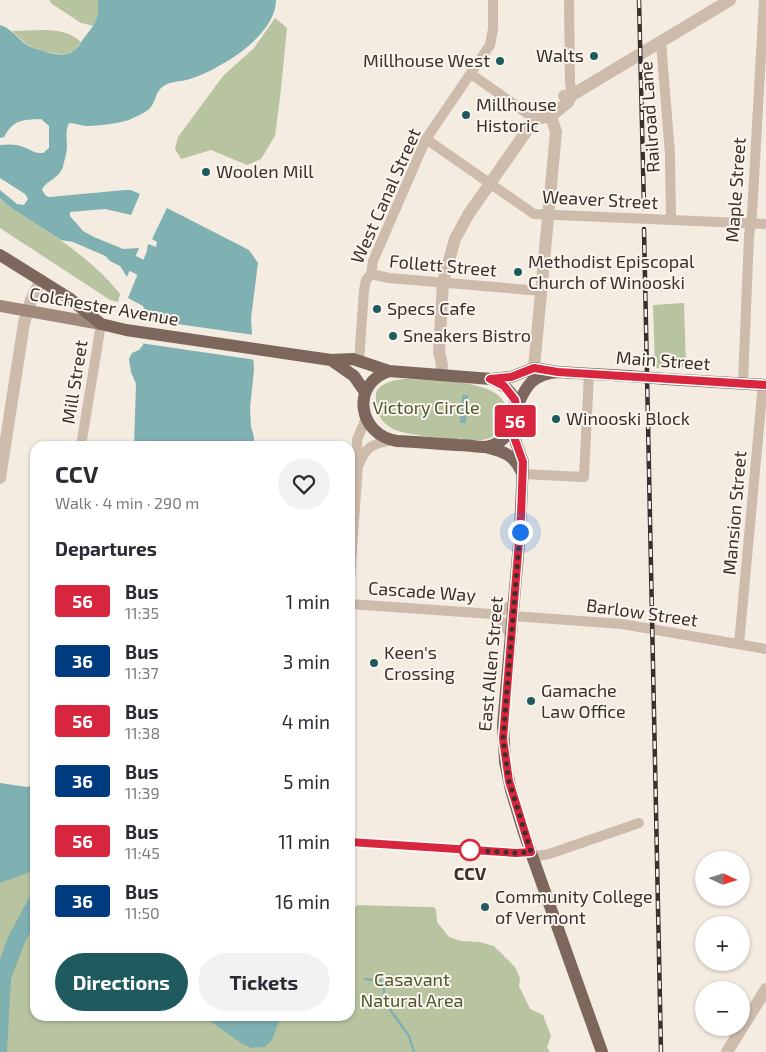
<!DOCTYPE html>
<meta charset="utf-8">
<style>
body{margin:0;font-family:"Exo 2",sans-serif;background:#f2f2f3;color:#2b2b33;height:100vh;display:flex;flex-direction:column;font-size:19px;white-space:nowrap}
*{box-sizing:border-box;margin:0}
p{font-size:16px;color:#7c7c81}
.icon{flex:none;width:28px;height:28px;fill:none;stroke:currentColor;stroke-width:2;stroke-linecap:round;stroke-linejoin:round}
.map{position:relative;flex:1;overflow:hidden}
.sheet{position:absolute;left:30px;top:441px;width:325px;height:580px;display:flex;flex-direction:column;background:#fff;border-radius:15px;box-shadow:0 1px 4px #0004}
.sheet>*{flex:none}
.badge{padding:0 10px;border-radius:4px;font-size:18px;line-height:32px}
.needle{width:32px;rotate:94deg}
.buttons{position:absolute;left:695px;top:851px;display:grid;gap:10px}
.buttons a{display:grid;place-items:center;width:55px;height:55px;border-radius:50%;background:#fff;box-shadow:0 1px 4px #0004;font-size:25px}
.you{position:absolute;width:25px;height:25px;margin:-12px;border:4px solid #fff;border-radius:50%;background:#1a73e8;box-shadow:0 0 0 8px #1a73e833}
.map>.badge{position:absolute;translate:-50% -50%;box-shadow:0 0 0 2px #fff}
h2{padding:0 25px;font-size:19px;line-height:45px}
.round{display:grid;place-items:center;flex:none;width:52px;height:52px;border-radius:26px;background:#f2f2f3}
.headline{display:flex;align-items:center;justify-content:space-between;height:85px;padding:0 25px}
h1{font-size:24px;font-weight:700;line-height:38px}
.button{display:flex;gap:10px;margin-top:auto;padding:10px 25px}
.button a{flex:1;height:58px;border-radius:30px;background:#1f5a5e;color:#fff;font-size:20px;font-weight:700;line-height:58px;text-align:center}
.button a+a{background:#f2f2f3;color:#2b2b33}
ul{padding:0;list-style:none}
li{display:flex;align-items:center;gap:15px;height:60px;padding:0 25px}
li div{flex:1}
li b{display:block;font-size:19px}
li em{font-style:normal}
li .badge{min-width:55px;font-weight:700;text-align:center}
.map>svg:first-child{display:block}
.green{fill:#b8c4a0}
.water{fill:#7fb0b2}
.pier{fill:#f4ebe1}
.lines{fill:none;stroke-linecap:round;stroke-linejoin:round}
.stream{stroke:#7fb0b2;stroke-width:2.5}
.river{stroke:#7fb0b2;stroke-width:16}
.minor{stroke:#cdbbac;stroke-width:10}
.tertiary{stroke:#cdbbac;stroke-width:12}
.secondary{stroke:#a18a7d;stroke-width:12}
.primary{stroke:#7d675c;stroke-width:12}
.rail-casing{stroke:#3b302b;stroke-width:4.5}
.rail{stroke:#fbf5ee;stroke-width:2.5;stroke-dasharray:8;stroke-linecap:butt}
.primary-bridge{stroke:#7d675c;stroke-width:12}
.line-casing{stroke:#fff;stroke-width:11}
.line{stroke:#d7263d;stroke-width:8}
.walk{stroke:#3b302b;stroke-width:5;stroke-dasharray:0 9}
.poi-dot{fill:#1f5a5e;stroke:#fbf5ee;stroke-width:2}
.stop-dot{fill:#fff;stroke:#d7263d;stroke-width:2.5}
.labels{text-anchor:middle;stroke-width:4;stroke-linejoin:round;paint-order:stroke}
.poi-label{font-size:18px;fill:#3b302b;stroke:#fbf5ee;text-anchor:start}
.street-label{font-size:18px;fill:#3b302b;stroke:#fbf5ee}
.park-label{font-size:18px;fill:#4a5a2e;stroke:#fbf5ee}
.stop-label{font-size:18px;font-weight:bold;fill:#3b302b;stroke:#fbf5ee}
</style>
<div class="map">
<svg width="766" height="1052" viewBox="0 0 766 1052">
<rect width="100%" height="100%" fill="#f4ebe1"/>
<path class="green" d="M49,0H98L99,15L94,26L81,23L52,4Z
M275,18L287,28L281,89L275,136L261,159L247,165L211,150L181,159L175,149L178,137L223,76L254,48Z
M12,31C36,31 63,25 81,42L74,51L66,55L41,51L26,44Z
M0,198L7,205C47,231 90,256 120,294L118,302L110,300L0,228Z
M684,303L686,367L655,368L653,305Z
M408,379C432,381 503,378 507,410C508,422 499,435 487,439C474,443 406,436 393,429C381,422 377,415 376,402C376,396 375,392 379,388C386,381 399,379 408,379Z
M0,839L35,841V1016H350V907H356L357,905L425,907H434L436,910L437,922L449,937L461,941L480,942L494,946L515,967L520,978L519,986L530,1009L543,1015L551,1036L547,1047L550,1052H0Z"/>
<path class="water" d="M98,0H276C276,36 220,69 190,79C181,82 168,81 161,88C155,94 155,104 149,109C145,113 135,117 129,120C120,123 97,126 87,126C81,126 75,123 69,123C65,131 67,138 67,147C67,153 64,161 63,167C58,180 46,180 42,190L46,196L50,197L125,190H131L140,194L131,215L105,209L70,212V216L83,231L94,237L123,249L139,248L127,277L117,261L73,242L61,240L7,205L0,198V190L17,204L24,205L28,199L25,194L0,178V145C9,144 18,144 26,148C34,151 33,153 43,153L49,148V126L41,119C22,120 14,119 4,137L0,138V25C10,28 16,36 24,43C32,49 59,57 68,54C76,51 80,44 84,38C96,23 99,20 98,0Z
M167,208L249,250L258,263L251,318L254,370L250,408L251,427L254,437V446H134L136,384L131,372L129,359L132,353L139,350L143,345L146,313L143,306L128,298L147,251L148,244L156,247L157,242L152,239Z
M462,395H468L466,423H460Z
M0,783L27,787L35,784V870L0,883Z
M35,891V923L25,942L11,979L7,1052H0V960L8,937L30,896Z
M203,1016H281L272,1040L265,1047L251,1048L241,1043Z"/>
<path class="pier" d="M143,319L254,335L256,360L140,343Z"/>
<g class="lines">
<path class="stream" d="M365,979L381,981L384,990V1001L409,1036L414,1052"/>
<path class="river" d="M114,254L140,267L157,279"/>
<path class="minor" d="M569,0L570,83L572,95
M661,42L670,154L671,220
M471,74L535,119
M426,139L534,214L766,224
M371,274L389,278L541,291
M359,361L364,290L366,280L371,274L373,261L426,139L490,45L493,29V0
M743,383L749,236L752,215L764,0
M81,446L101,324
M359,464C367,445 372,445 391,440
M522,474L584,477L589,373
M350,579L358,465L357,440L366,418
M350,604L492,614L504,610L514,603
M492,614L502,622L511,636
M513,616L622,624L766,649
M739,644L763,384
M350,842L516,853L531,852
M532,857L549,854L639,823"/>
<path class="tertiary" d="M564,96L572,95L730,0
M534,368L556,132L549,110
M441,375L442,365L439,352L443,282L455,239L468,215L535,119L551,116L568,102L572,95
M0,478L24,323L31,300L41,280
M727,1052L766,989"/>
<path class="secondary" d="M0,306L101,324"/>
<path class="primary" d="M0,255L69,298L101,324L126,330L331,360L353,359L389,371L491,379L511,377L534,368L558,372
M331,360L354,376L365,392
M389,371C350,384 358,435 397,441C418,442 438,444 458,445C467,445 477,447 485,447C504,445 520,424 516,405C514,392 502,383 491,379
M666,379L766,385
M517,407C526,385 533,374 558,372L629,376
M513,427L516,443L523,462L520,532L503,725L505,762L511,790L524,833L602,1052
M486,447C501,451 514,454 521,471"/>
<defs>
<path id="rail" d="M639,0L644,208
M644,229L661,1052"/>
</defs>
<use href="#rail" class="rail-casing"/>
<use href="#rail" class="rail"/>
<path class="primary-bridge" d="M629,376L666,379"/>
</g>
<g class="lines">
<defs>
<path id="line" d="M350,842L516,853L531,852L509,781L503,739L521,516L523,462L514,437L513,427L517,412L515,400L504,386L490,379L511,377L534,368L558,372L766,385"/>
</defs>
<use href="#line" class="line-casing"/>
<use href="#line" class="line"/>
<path class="walk" d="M470,850L516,853L531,852L509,781L503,739L520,532"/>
</g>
<g class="poi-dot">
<circle cx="594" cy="56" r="5"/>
<circle cx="500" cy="61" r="5"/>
<circle cx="466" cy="115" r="5"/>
<circle cx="206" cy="172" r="5"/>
<circle cx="518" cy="272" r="5"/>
<circle cx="377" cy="309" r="5"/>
<circle cx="393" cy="336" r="5"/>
<circle cx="556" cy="419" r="5"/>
<circle cx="374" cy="663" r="5"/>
<circle cx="531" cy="701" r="5"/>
<circle cx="485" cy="907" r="5"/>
</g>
<circle class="stop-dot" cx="470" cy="850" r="10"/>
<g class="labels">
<g class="poi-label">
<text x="584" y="62" text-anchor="end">Walts</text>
<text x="490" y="67" text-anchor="end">Millhouse West</text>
<text x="476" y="111">Millhouse<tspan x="476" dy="21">Historic</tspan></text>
<text x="216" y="178">Woolen Mill</text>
<text x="528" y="268">Methodist Episcopal<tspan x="528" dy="21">Church of Winooski</tspan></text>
<text x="387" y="315">Specs Cafe</text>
<text x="403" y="342">Sneakers Bistro</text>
<text x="566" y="425">Winooski Block</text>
<text x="384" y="659">Keen's<tspan x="384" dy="21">Crossing</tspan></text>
<text x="541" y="697">Gamache<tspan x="541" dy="21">Law Office</tspan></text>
<text x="495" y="903">Community College<tspan x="495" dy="21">of Vermont</tspan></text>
</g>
<g class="street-label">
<text transform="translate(650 117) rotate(-94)" y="6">Railroad Lane</text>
<text transform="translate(736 190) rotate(-86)" y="6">Maple Street</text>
<text transform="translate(386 196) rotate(-66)" y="6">West Canal Street</text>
<text transform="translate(600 200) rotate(3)" y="6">Weaver Street</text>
<text transform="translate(443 266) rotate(5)" y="6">Follett Street</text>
<text transform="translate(104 307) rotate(10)" y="6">Colchester Avenue</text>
<text transform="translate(663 361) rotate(4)" y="6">Main Street</text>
<text transform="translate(75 382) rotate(-81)" y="6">Mill Street</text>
<text transform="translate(735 513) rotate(-85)" y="6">Mansion Street</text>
<text transform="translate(422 592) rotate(4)" y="6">Cascade Way</text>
<text transform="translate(642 613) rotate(8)" y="6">Barlow Street</text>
<text transform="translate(491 664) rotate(-85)" y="6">East Allen Street</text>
</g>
<g class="park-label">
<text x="426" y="414">Victory Circle</text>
<text x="412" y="986">Casavant<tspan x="412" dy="21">Natural Area</tspan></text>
</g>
<g class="stop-label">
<text x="470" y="880">CCV</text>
</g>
</g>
</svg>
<div class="buttons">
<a><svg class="needle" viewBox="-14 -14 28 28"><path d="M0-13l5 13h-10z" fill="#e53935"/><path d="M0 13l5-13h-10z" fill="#7c7c81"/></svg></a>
<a>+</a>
<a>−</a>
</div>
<div class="you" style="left:520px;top:532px"></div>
<b class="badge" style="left:515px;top:421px;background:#d7263d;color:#fff">56</b>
<section class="sheet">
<div class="headline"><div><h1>CCV</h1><p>Walk · 4 min · 290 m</p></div><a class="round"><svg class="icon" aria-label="heart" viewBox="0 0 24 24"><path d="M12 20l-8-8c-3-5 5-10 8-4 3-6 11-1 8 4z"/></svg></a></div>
<h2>Departures</h2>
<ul>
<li><span class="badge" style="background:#d7263d;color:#fff">56</span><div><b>Bus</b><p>11:35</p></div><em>1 min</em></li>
<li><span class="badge" style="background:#003b80;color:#fff">36</span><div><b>Bus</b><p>11:37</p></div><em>3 min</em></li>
<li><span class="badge" style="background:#d7263d;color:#fff">56</span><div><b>Bus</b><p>11:38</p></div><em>4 min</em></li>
<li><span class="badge" style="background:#003b80;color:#fff">36</span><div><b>Bus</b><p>11:39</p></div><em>5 min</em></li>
<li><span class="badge" style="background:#d7263d;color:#fff">56</span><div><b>Bus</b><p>11:45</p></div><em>11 min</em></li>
<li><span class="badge" style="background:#003b80;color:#fff">36</span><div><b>Bus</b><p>11:50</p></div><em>16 min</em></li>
</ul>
<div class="button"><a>Directions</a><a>Tickets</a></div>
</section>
</div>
